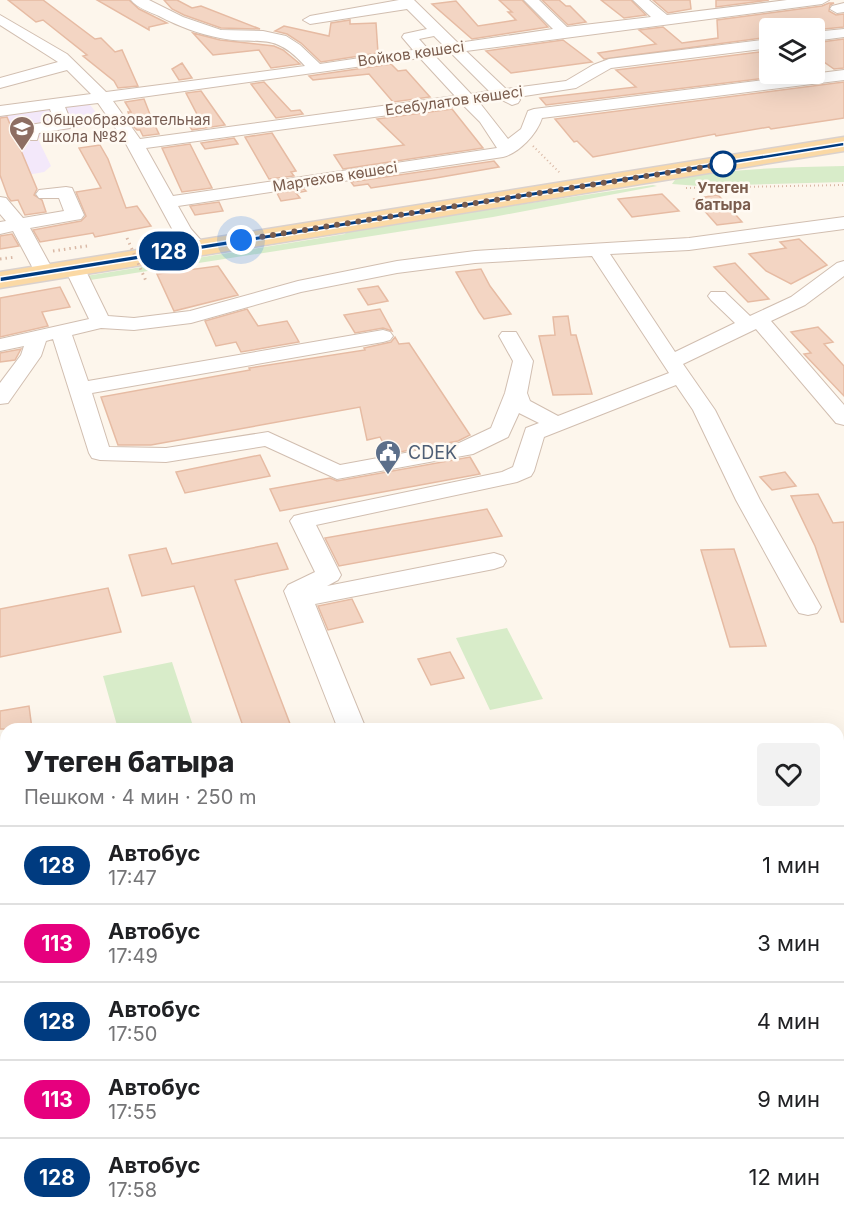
<!DOCTYPE html>
<html lang="ru">
<meta charset="utf-8">
<style>
body{margin:0;font-family:Inter,sans-serif;background:#f2f2f2;color:#202124;height:100vh;display:flex;flex-direction:column;font-size:22px;white-space:nowrap}
*{box-sizing:border-box;margin:0}
p{font-size:20px;color:#757577}
.icon{flex:none;width:33px;height:33px;fill:none;stroke:currentColor;stroke-width:2;stroke-linecap:round;stroke-linejoin:round}
.map{position:relative;flex:1;overflow:hidden}
.sheet{position:absolute;left:0px;top:723px;width:844px;height:504px;display:flex;flex-direction:column;background:#fff;border-radius:18px 18px 0 0;box-shadow:0 6px 24px #0002}
.sheet>*{flex:none}
.badge{padding:0 12px;border-radius:20px;font-size:21px;line-height:39px}
.buttons{position:absolute;left:759px;top:18px;display:grid;gap:12px}
.buttons a{display:grid;place-items:center;width:66px;height:66px;border-radius:6px;background:#fff;box-shadow:0 6px 24px #0002;font-size:30px}
.you{position:absolute;width:30px;height:30px;margin:-15px;border:4px solid #fff;border-radius:50%;background:#1a73e8;box-shadow:0 0 0 9px #1a73e833}
.map>.badge{position:absolute;translate:-50% -50%;box-shadow:0 0 0 3px #fff}
.round{display:grid;place-items:center;flex:none;width:63px;height:63px;border-radius:6px;background:#f2f2f2}
.summary{display:flex;align-items:center;justify-content:space-between;height:102px;padding:0 24px}
h1{font-size:28px;font-weight:800;line-height:45px}
ul{padding:0;list-style:none}
li{display:flex;align-items:center;gap:18px;height:78px;padding:0 24px;border-top:2px solid #e0e0e0}
li div{flex:1}
li b{display:block;font-size:22px}
li em{font-style:normal}
li .badge{min-width:66px;font-weight:700;text-align:center}
.map>svg:first-child{display:block}
.industrial{fill:#efe9e4}
.education{fill:#f3e8fa}
.green{fill:#d8ecc9}
.building{fill:#f3d5c3;stroke:#e6bba3;stroke-width:1.5}
.lines{fill:none;stroke-linecap:round;stroke-linejoin:round}
.minor-casing{stroke:#d1beb0;stroke-width:2}
.major-casing{stroke:#dad1cd;stroke-width:3}
.path-far1{stroke:#d9b8a5;stroke-width:2;stroke-dasharray:1 3;stroke-linecap:butt}
.path{stroke:#d9b8a5;stroke-width:3;stroke-dasharray:1.5 4;stroke-linecap:butt}
.minor{fill:#fff;fill-rule:evenodd}
.major{fill:#fbd9a5;fill-rule:evenodd}
.path-bridge{stroke:#d9b8a5;stroke-width:3;stroke-dasharray:1.5 4;stroke-linecap:butt}
.line{fill:#003b80;stroke:#fff;stroke-width:1.5}
.walk{stroke:#7a5c4d;stroke-width:6;stroke-dasharray:0 10.8}
.stop-dot{fill:#fff;stroke:#003b80;stroke-width:3}
.labels{text-anchor:middle;stroke-width:5;stroke-linejoin:round;paint-order:stroke}
.far-street-label{font-size:15px;fill:#7a5c4d;stroke:#fffaf3}
.far-education-label{font-size:15px;fill:#785e54;stroke:#fffaf3;text-anchor:start}
.far-stop-label{font-size:15px;font-weight:bold;fill:#7a5c4d;stroke:#fffaf3}
.service-label{font-size:18px;fill:#4e5e75;stroke:#fffaf3;text-anchor:start}
</style>
<div class="map">
<svg width="844" height="1227" viewBox="0 0 844 1227">
<rect width="100%" height="100%" fill="#fdf6ec"/>
<path class="industrial" d="M258,1221H516L518,1227H257Z"/>
<path class="education" d="M87,101L104,123L44,134L38,139L51,166L44,172L0,180V113Z"/>
<path class="green" d="M844,166V182L699,186L672,184L677,177C733,169 788,167 844,166Z
M653,185L657,186L493,217L84,281L86,276L345,234L347,230Z
M507,628L543,699L490,710L456,638Z
M172,662L194,729H118L103,676Z"/>
<path class="building" d="M8,0H43L95,39L101,38L115,52L122,50L138,86L118,88L114,81L83,56L87,55L43,20L36,22Z
M97,0H129L139,9L167,23L149,27V30Z
M164,0H177L192,8L201,6L260,29L221,28L184,15L172,9Z
M499,0H522L548,27L472,39L432,4L456,1L478,26L516,20L508,12H512Z
M542,0H559L566,6H570L586,22L568,25Z
M601,0H631L646,15L624,18Z
M653,0H690L691,9L668,13Z
M716,0H769L716,7Z
M829,3H834L830,5L829,11L836,15L844,14V27L814,30L770,28V37L604,59L598,53L656,44L639,30L663,27L682,43L718,38L717,20L822,6Z
M350,20V24L376,23L378,53L321,62L301,43L287,34L275,31L284,26L329,36L331,23Z
M193,33L220,40L274,46L283,50L300,64L271,68L259,50L213,55Z
M844,39V68L834,69L814,55V43Z
M563,40L592,62L511,73L486,51Z
M759,52L770,60V74H798L546,105L540,98L636,87L616,70Z
M182,63L192,78L179,80L172,69Z
M391,64L398,71L406,70L430,97L393,102L369,74L313,80L309,76Z
M264,82L291,111L300,110L303,114L276,118L251,84Z
M844,82V118L771,129L769,127L716,136L715,134L593,157L577,141L574,142L555,119Z
M201,91L225,125L192,130L187,122L200,120L186,93Z
M144,99L151,117L159,134L143,136L140,130H137L133,126L128,112H131L125,102Z
M452,109L483,148L343,169L334,155L404,145L377,119Z
M7,117L37,189L34,195L42,200L46,212L25,215L18,200L11,201L8,197L0,175V118Z
M272,133L296,171L291,172L294,176L269,179L245,137Z
M234,138L238,144L205,149L201,143Z
M190,144L212,188L182,192L162,148Z
M100,145L108,159L126,208L137,206L151,226L95,237L93,233L40,242L33,230L81,221L86,216L76,192L101,188L79,148Z
M494,161L499,167L436,178L371,188L368,184L354,186L351,182Z
M304,189L306,191L296,193L300,198L281,201L277,193Z
M662,194L679,211L632,217L618,199Z
M716,195L719,196L742,222L717,225L694,199Z
M219,202L223,211L195,215L190,206Z
M12,234L19,246L0,249V236Z
M799,239L827,265L791,284L766,271L749,254L786,248L780,242Z
M735,263L769,299L748,302L714,267Z
M218,266L238,295L174,311L157,274Z
M481,269L490,286L511,314L484,319L479,312L456,272Z
M378,286L388,301L368,305L358,289Z
M60,287L70,307L42,312L48,326L0,337V298Z
M247,309L258,326L287,321L299,342L241,352L236,342L216,346L205,321Z
M380,309L392,331L383,328L355,333L344,315Z
M568,316L571,335H576L592,394L553,395L539,336L555,335L553,317Z
M818,327L833,342L824,344L844,366V396L804,354L811,353L791,332Z
M395,337L399,344L409,343L470,435L458,441L389,454L380,437L367,440L360,407L151,445H118L101,397L250,370L249,368L365,350L364,348L391,342Z
M21,349L15,360L0,362V353Z
M260,455L270,476L185,493L176,472Z
M470,457L480,474L280,511L270,489L330,478L337,481Z
M785,472L796,486L772,490L760,477Z
M818,494L833,523L844,522V622H841L815,546L791,496Z
M487,509L502,536L339,566L325,538Z
M277,543L288,569L235,580L292,729H244L194,586L142,596L129,555L166,548L172,564Z
M734,549L766,646L730,647L701,550Z
M108,588L121,632L0,657V609Z
M352,599L363,622L328,630L318,606Z
M450,652L464,678L431,685L418,659Z
M29,706L32,729H0V711Z"/>
<g class="lines">
<defs>
<path id="minor" d="M131,0H149L183,17L221,30L263,31L286,36L300,45L320,64L413,50L402,37L404,34L427,29L407,9L310,24L303,20L310,16L399,0H414L458,43L553,29L524,0H539L567,27L651,17L633,0H649L667,15L787,0H829L822,4L466,51L506,89L566,81L593,65L609,59L770,39V48L611,68L576,88L518,97L520,100L518,103L512,105L500,99L479,102L508,139L521,129L528,111L534,109L844,70V80L542,118C537,134 519,153 503,157L178,206L191,229L206,246L204,250H190L176,236L125,142L98,103L65,107L72,124L70,128L39,133L37,140H25L22,130L24,126L54,121L50,109L0,116V106L91,94L67,70L0,88V78L58,62L0,25V15L67,54L106,92L305,66C273,30 259,46 220,38C199,34 178,26 159,16C150,12 137,8 131,0ZM434,36L443,45L427,48L419,39ZM451,53L489,91L471,94L435,56ZM420,58L455,96L140,139L113,101ZM463,105L480,122L497,148L173,196L146,148Z
M844,3V12L837,13L830,9L832,6Z
M844,29V37L814,41V32Z
M66,187L72,188L84,215L81,219L75,220L30,228L54,272L51,276H37L13,231L0,234V222L6,221L0,214V197L6,198L23,218L64,211L59,198H39L36,194L39,190Z
M844,217V229L689,250L610,254L675,352L735,323L711,300L708,296L711,292H725L750,316L791,297L837,263L844,261V276L805,305L771,321L844,405V425L836,423L756,329L683,364L715,410L760,500L821,607L817,613L808,615L799,613L795,607L736,500L693,410L676,385L544,437L534,471L531,476L517,482L316,525L341,575L338,580L327,586L494,553L503,556L506,561L503,566L494,569L315,604L366,729H338L284,591L288,585L315,572L290,521L294,516L302,514L502,472L513,467L526,428L539,423L519,413L508,437L473,454L337,479L265,446L166,462L100,460L92,458L89,453L53,339L46,341L41,356L8,403L0,404V383L21,355L24,346L0,351V339L89,319L64,267L67,263H81L84,267L108,316L134,318L190,311L298,281L397,261L475,251L689,238ZM592,256L669,373L558,416L530,401L527,393L533,361L516,332H502L499,336L513,361L505,393L491,428L459,443L340,465L268,432L166,448L109,447L92,393L383,342L390,340L393,336L390,332L383,330L88,381L72,335L101,328L134,330L191,323L301,292L397,273L475,263Z
M6,870V894L0,895V871Z
M0,903H6V927H0Z
M6,1098V1167L0,1164V1100Z
M26,1221H64L66,1227H28Z
M490,1221H527L529,1227H492Z"/>
<path id="major" d="M844,137V151L0,288V272Z"/>
</defs>
<use href="#minor" class="minor-casing"/>
<use href="#major" class="major-casing"/>
<path class="path-far1" d="M533,146L560,173
M686,188L844,185"/>
<path class="path" d="M53,251L87,246
M0,259L16,257"/>
<use href="#minor" class="minor"/>
<use href="#major" class="major"/>
<path class="path-bridge" d="M127,238L146,281"/>
</g>
<path class="line" d="M844,142V146L0,282V277Z"/>
<g class="lines">
<path class="walk" d="M241,240L723,164"/>
</g>
<defs>
<symbol id="school-pin" viewBox="-11 -11 22 30"><path d="M0 17L-7.5 6A9.5 9.5 0 1 1 7.5 6Z" fill="#8d6e63" stroke="#fffaf3"/><path d="M0-5L7-2L0 1L-7-2ZM-4 1L0 2.5L4 1V4Q0 6-4 4Z" fill="#fff"/></symbol>
<symbol id="civic-pin" viewBox="-11 -11 22 30"><path d="M0 17L-7.5 6A9.5 9.5 0 1 1 7.5 6Z" fill="#5c6f8a" stroke="#fffaf3"/><path d="M-.6-6.5H3V-4.5H.6V-3L4-1V1h2V6H-6V1h2V-1L-.6-3ZM-1.2 2.5V6h2.4V2.5Z" fill="#fff"/></symbol>
</defs>
<g fill-rule="evenodd">
<use href="#school-pin" x="7" y="114" width="30" height="40"/>
<use href="#civic-pin" x="373" y="438" width="30" height="40"/>
</g>
<circle class="stop-dot" cx="723" cy="164" r="12"/>
<g class="labels">
<g class="far-street-label">
<text transform="translate(411 54) rotate(-8)" y="5">Войков көшесі</text>
<text transform="translate(454 101) rotate(-8)" y="5">Есебулатов көшесі</text>
<text transform="translate(335 177) rotate(-9)" y="5">Мартехов көшесі</text>
</g>
<g class="far-education-label">
<text x="42" y="125">Общеобразовательная<tspan x="42" dy="17">школа №82</tspan></text>
</g>
<g class="far-stop-label">
<text x="723" y="193">Утеген<tspan x="723" dy="17">батыра</tspan></text>
</g>
<g class="service-label">
<text x="408" y="459">CDEK</text>
</g>
</g>
</svg>
<div class="buttons">
<a><svg class="icon" aria-label="layers" viewBox="0 0 24 24"><path d="M12 4l9 5-9 5-9-5zM3 14l9 5 9-5"/></svg></a>
</div>
<div class="you" style="left:241px;top:240px"></div>
<b class="badge" style="left:169px;top:251px;background:#003b80;color:#fff">128</b>
<section class="sheet">
<div class="summary"><div><h1>Утеген батыра</h1><p>Пешком · 4 мин · 250 m</p></div><a class="round"><svg class="icon" aria-label="heart" viewBox="0 0 24 24"><path d="M12 20l-8-8c-3-5 5-10 8-4 3-6 11-1 8 4z"/></svg></a></div>
<ul>
<li><span class="badge" style="background:#003b80;color:#fff">128</span><div><b>Автобус</b><p>17:47</p></div><em>1 мин</em></li>
<li><span class="badge" style="background:#e6007e;color:#fff">113</span><div><b>Автобус</b><p>17:49</p></div><em>3 мин</em></li>
<li><span class="badge" style="background:#003b80;color:#fff">128</span><div><b>Автобус</b><p>17:50</p></div><em>4 мин</em></li>
<li><span class="badge" style="background:#e6007e;color:#fff">113</span><div><b>Автобус</b><p>17:55</p></div><em>9 мин</em></li>
<li><span class="badge" style="background:#003b80;color:#fff">128</span><div><b>Автобус</b><p>17:58</p></div><em>12 мин</em></li>
</ul>
</section>
</div>
